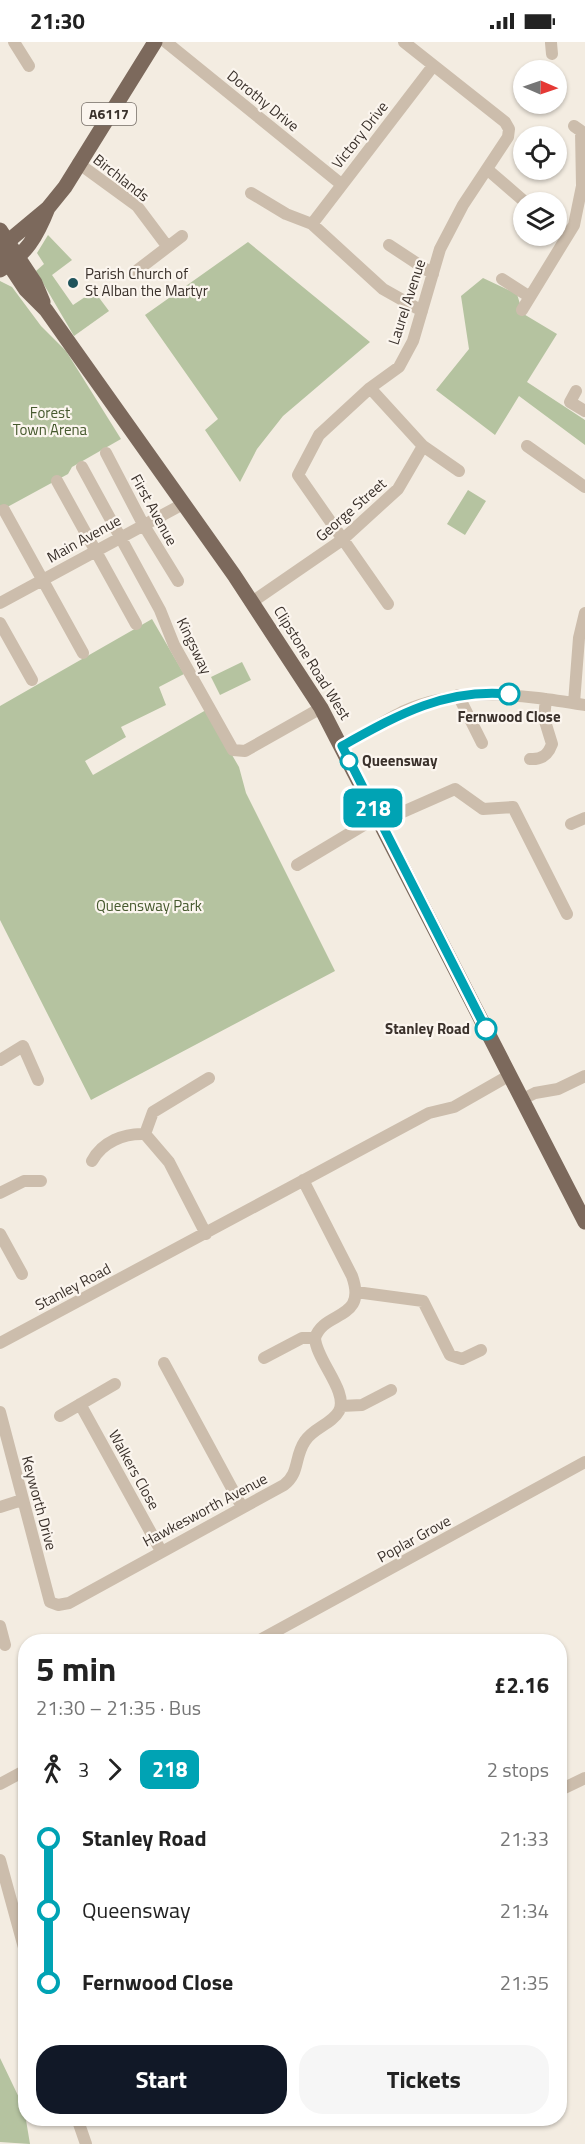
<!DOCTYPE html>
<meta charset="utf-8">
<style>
body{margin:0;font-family:"Titillium Web",sans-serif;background:#f6f6f6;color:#222;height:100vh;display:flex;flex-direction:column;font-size:22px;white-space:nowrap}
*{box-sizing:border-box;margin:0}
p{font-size:20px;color:#767676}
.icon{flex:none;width:33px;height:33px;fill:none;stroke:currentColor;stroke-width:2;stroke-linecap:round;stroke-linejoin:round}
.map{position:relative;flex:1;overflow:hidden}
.drawer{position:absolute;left:18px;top:1592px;width:549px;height:492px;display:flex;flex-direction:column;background:#fff;border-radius:24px;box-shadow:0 2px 4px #0004}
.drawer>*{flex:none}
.badge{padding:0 12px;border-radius:9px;font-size:21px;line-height:39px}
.needle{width:39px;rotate:92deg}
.tools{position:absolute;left:513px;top:18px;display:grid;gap:12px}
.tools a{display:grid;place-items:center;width:54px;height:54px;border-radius:50%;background:#fff;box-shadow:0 2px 4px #0004;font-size:30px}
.map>.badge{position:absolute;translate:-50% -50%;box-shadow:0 0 0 3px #fff}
.legs{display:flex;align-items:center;gap:9px;height:66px;padding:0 18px;font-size:20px}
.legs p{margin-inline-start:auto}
.summary{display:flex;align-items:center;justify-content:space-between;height:102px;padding:0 18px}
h1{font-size:33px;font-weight:700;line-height:45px}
.button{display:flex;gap:12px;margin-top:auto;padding:12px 18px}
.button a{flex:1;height:69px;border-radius:24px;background:#111827;color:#fff;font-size:24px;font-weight:700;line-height:69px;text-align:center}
.button a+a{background:#f6f6f6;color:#222}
ul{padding:0 18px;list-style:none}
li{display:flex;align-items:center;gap:21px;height:72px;font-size:22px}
li i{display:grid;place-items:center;width:9px;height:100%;margin:0 8px;background:currentColor}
li i::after{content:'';width:15px;height:15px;margin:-8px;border:4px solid;border-radius:50%;background:#fff}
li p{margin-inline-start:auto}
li:first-child i{background:linear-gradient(#0000 50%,currentColor 0)}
li:last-child i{background:linear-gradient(currentColor 50%,#0000 0)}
.status{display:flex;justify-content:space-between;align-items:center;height:42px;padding:0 30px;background:#fff;direction:ltr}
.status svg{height:16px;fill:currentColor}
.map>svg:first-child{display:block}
.green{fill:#b5c3a0}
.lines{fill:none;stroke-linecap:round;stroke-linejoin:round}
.minor{stroke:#ccbdac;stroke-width:12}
.major{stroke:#7c695c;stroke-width:15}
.line-1-casing{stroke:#fff;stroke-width:14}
.line-1{stroke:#00a3b4;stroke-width:9}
.poi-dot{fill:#20545c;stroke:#fbf5ee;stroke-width:2}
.stop-1-dot{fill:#fff;stroke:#00a3b4;stroke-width:3}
.labels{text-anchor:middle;stroke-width:4.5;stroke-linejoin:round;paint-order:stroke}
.shield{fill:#fbf5ee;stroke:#746c66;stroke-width:1.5}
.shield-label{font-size:14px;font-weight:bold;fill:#3a312b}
.street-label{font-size:15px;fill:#3a312b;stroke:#fbf5ee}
.poi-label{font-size:15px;fill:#3a312b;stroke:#fbf5ee;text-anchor:start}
.park-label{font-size:15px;fill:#46592e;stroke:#fbf5ee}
.stop-label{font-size:15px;font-weight:bold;fill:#3a312b;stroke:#fbf5ee}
</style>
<div class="status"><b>21:30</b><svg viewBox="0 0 49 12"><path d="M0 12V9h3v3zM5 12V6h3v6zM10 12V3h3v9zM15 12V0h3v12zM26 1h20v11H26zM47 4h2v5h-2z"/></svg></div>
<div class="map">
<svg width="585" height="2102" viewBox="0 0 585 2102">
<rect width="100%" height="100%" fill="#f3ece1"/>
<path class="green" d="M48,193L72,218L52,233L73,263L94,249L109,269L74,294L36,229L44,222L37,211Z
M248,200L370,300L283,374L257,407L240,440L205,388L218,377L145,273Z
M483,236L517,252L520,262L517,268L557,292L527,340L585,378V403L519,354L495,393L436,348L469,307L461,254Z
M0,239L12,245L41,284L66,309L121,397L72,425L68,432L0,469Z
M468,448L486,459L465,493L447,482Z
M152,577L184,632L159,645L166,663L121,685L126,695L85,719L93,733L206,668L239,725L246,751L335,929L91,1058L0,878V664Z
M242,620L251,638L220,653L211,635Z
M0,2016L24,2066L30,2102L0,2100Z"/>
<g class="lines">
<path class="minor" d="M14,0L29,24
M166,0L341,142
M551,1L552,12
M78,121L137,164L167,204
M488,128L525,160
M251,151L286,172L312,182L383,247L422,269
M312,182L433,24
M389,203L433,232
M135,230L182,194
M502,237L530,255
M522,268L574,183L582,144L581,89L574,84
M370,346L423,404L459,429
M576,349L570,360L585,369
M527,404L585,445
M106,411L143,482L178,539
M82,425L160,568L174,603L233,708L245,709L321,666
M57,439L136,582
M4,468L83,611
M252,560L342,498L398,447L423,404
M0,561L183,462
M388,562L298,433L319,393L370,346L399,325L413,299L440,207L463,163L508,95L509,87L505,80L404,0
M0,581L32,638
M458,653L482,701
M574,661L579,596L585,571
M342,704C362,693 382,680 402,670C462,643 523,653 585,663
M530,717C542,718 548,713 552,702L544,676L546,657
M380,780L455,747L483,767L513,765L567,872
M571,782L585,776
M297,823L377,775
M0,1018L23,1004L38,1038
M523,1057L535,1051L558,1047L585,1034
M145,1092L153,1070L209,1036
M92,1119C102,1100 124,1091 145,1092L169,1120L206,1192
M0,1151L24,1139H41
M0,1192L22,1232
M356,1250L423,1259L450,1313L462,1317L481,1308
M0,1301L429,1071L454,1065L510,1033
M264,1316L302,1296H315
M164,1321L242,1465
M80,1362L161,1509
M341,1364L362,1363L391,1348
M0,1370L50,1560L58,1563L69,1561L284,1443C300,1431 294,1415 305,1399C313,1386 332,1382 339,1369C349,1350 316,1318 315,1296C324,1268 368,1279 352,1234L303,1138
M60,1374L115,1342
M0,1465L22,1458
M0,1584L5,1603
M258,1599L585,1420
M0,1742L26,1728
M560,1748L585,1736
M0,1818L26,1913
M77,2076L86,2102"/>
<path class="major" d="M0,188L35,241L43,260
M0,206L48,166L65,145L155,0
M0,209L26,248L46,268L234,533L321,666L585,1180
M0,228C26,213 37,194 48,166"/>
</g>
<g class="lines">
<defs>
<path id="line-1" d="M486,987L342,704C396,674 444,646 509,652"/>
</defs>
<use href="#line-1" class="line-1-casing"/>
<use href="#line-1" class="line-1"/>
</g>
<circle class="poi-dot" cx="73" cy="241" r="6"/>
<g class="stop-1-dot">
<circle cx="509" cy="652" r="10"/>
<circle cx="349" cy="719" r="8"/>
<circle cx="486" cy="987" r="10"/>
</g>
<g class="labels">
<rect class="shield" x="82" y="61" width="54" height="22" rx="4.5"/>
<g class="shield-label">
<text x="109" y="77">A6117</text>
</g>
<g class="street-label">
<text transform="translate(263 59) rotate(39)" y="5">Dorothy Drive</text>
<text transform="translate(360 93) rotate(-52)" y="5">Victory Drive</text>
<text transform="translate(121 136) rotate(38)" y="5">Birchlands</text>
<text transform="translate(407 260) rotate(-72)" y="5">Laurel Avenue</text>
<text transform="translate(154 468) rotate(61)" y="5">First Avenue</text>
<text transform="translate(351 468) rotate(-41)" y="5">George Street</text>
<text transform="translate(84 497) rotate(-29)" y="5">Main Avenue</text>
<text transform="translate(194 604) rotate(64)" y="5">Kingsway</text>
<text transform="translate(312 621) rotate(58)" y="5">Clipstone Road West</text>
<text transform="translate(73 1245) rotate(-28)" y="5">Stanley Road</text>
<text transform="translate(134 1428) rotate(61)" y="5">Walkers Close</text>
<text transform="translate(39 1461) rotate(75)" y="5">Keyworth Drive</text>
<text transform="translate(205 1468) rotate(-28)" y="5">Hawkesworth Avenue</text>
<text transform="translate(414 1497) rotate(-29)" y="5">Poplar Grove</text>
</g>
<g class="poi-label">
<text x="85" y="237">Parish Church of<tspan x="85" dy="17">St Alban the Martyr</tspan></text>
</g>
<g class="park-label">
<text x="50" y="376">Forest<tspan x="50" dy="17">Town Arena</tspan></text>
<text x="149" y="869">Queensway Park</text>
</g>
<g class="stop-label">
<text x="509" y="680">Fernwood Close</text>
<text x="362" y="724" text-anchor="start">Queensway</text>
<text x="470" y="992" text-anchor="end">Stanley Road</text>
</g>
</g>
</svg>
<div class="tools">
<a><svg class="needle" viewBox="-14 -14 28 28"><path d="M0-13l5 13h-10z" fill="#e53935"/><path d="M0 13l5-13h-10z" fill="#767676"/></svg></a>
<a><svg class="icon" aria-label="locate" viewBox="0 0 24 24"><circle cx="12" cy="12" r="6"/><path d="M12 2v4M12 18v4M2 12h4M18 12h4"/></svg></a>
<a><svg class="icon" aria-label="layers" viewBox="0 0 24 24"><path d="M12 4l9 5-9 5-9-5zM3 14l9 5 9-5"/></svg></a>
</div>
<b class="badge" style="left:373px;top:766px;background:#00a3b4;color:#fff">218</b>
<section class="drawer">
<div class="summary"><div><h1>5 min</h1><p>21:30 – 21:35 · Bus</p></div><b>£2.16</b></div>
<div class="legs"><svg class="icon" aria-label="walk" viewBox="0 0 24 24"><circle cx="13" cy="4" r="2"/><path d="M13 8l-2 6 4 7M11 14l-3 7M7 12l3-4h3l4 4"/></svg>3<svg class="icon" aria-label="forward" viewBox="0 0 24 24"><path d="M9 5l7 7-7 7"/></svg><b class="badge" style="background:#00a3b4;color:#fff">218</b><p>2 stops</p></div>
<ul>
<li><i style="color:#00a3b4"></i><b>Stanley Road</b><p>21:33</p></li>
<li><i style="color:#00a3b4"></i><span>Queensway</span><p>21:34</p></li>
<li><i style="color:#00a3b4"></i><b>Fernwood Close</b><p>21:35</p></li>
</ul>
<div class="button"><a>Start</a><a>Tickets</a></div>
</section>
</div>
